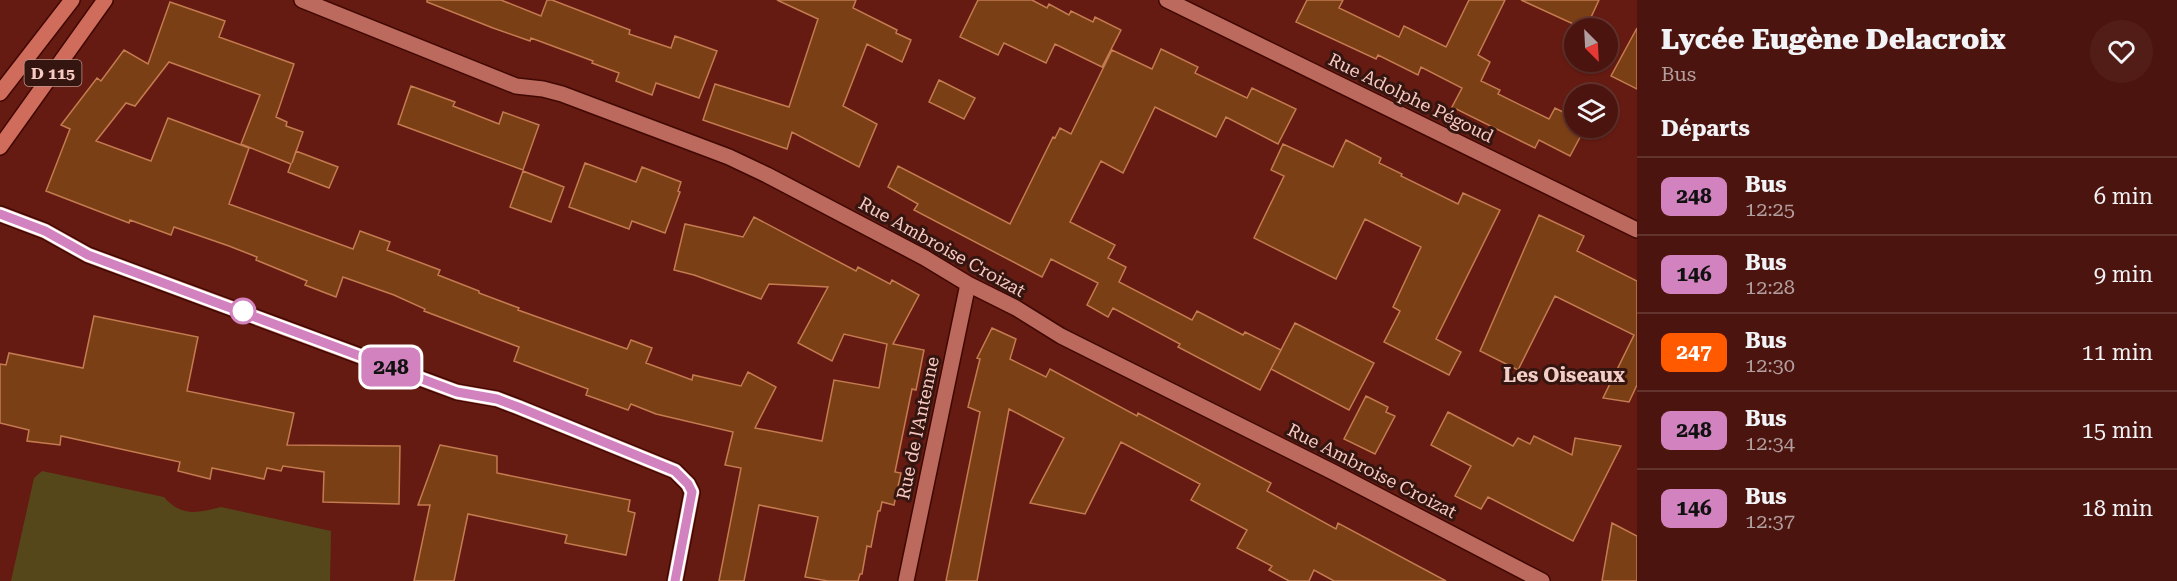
<!DOCTYPE html>
<html lang="fr">
<meta charset="utf-8">
<style>
body{margin:0;font-family:"Roboto Serif",serif;background:#531d17;color:#f1f3f6;height:100vh;display:flex;flex-direction:column;font-size:22px;white-space:nowrap}
*{box-sizing:border-box;margin:0}
p{font-size:20px;color:#b29e9e}
.icon{flex:none;width:33px;height:33px;fill:none;stroke:currentColor;stroke-width:2;stroke-linecap:round;stroke-linejoin:round}
.map{position:relative;flex:1;overflow:hidden}
.panel{display:flex;flex-direction:column;background:#4c140e;width:540px}
.panel>*{flex:none}
.badge{padding:0 12px;border-radius:9px;font-size:21px;line-height:39px}
.needle{width:39px;rotate:156deg}
.fabs{position:absolute;left:1564px;top:18px;display:grid;gap:12px}
.fabs a{display:grid;place-items:center;width:54px;height:54px;border-radius:50%;background:#4c140e;box-shadow:0 2px 4px #0004,0 0 0 2px #63332e;font-size:30px}
.map>.badge{position:absolute;translate:-50% -50%;box-shadow:0 0 0 3px #fff}
h2{padding:0 24px;font-size:22px;line-height:54px}
.round{display:grid;place-items:center;flex:none;width:63px;height:63px;border-radius:32px;background:#531d17}
.summary{display:flex;align-items:center;justify-content:space-between;height:102px;padding:0 24px}
h1{font-size:28px;font-weight:800;line-height:45px}
ul{padding:0;list-style:none}
li{display:flex;align-items:center;gap:18px;height:78px;padding:0 24px;border-top:2px solid #63332e}
li div{flex:1}
li b{display:block;font-size:22px}
li em{font-style:normal}
li .badge{min-width:66px;font-weight:700;text-align:center}
main{display:flex;flex:1;min-height:0}
.map>svg:first-child{display:block}
.green{fill:#56471a}
.building{fill:#7b3f16;stroke:#c47b50;stroke-width:1.5}
.lines{fill:none;stroke-linecap:round;stroke-linejoin:round}
.street-casing{stroke:#400803;stroke-width:18}
.primary-casing{stroke:#400803;stroke-width:18}
.street{stroke:#bc6a5d;stroke-width:15}
.primary{stroke:#d06c5c;stroke-width:15}
.line-casing{stroke:#fff;stroke-width:14}
.line{stroke:#d282be;stroke-width:9}
.stop-dot{fill:#fff;stroke:#d282be;stroke-width:3}
.labels{text-anchor:middle;stroke-width:6;stroke-linejoin:round;paint-order:stroke}
.shield{fill:#351510;stroke:#be948d;stroke-width:1.5}
.shield-label{font-size:16px;font-weight:bold;fill:#f8cac2}
.street-label{font-size:18px;fill:#f8cac2;stroke:#351510}
.neighbourhood-label{font-size:20px;font-weight:bold;fill:#f3cec7;stroke:#351510}
</style>
<main>
<div class="map">
<svg width="1637" height="581" viewBox="0 0 1637 581">
<rect width="100%" height="100%" fill="#651b12"/>
<path class="green" d="M42,471L164,497C181,517 198,513 221,507L331,531L330,581H11L34,478Z"/>
<path class="building" d="M427,0H501L541,16L547,0H552L630,30L629,34L671,48L675,36L717,51L699,98L656,83L652,95L616,81L619,73L592,63L593,61L531,38L530,41L493,28L427,2Z
M777,0H856L853,8L897,30L896,33L911,40L902,62L867,44L843,106L877,124L859,167L792,132L787,149L703,120L715,84L789,107L818,19Z
M978,0H1032L1047,8L1049,4L1069,15L1071,11L1093,22L1095,17L1121,30L1102,67L1055,44L1046,63L1004,43L998,55L960,37Z
M1307,0H1343L1339,8L1399,37L1404,26L1446,47L1469,0H1505L1478,55L1490,62L1481,81L1500,90L1498,94L1549,119L1555,108L1575,118V128H1585L1570,156L1539,140L1535,148L1452,107L1462,88L1421,67L1418,75L1378,55L1376,59L1296,22Z
M1521,0H1599L1586,28H1582Z
M170,2L225,21L219,37L294,64L276,117L287,122L286,126L303,132L292,163L296,151L338,167L329,188L288,172L291,164L241,144L260,95L169,62L135,106L126,103L96,141L151,161L168,118L249,148L229,204L353,249L360,231L390,242L387,250L440,270L438,275L479,291V293L519,308L518,310L627,349L631,340L652,348L646,363L692,380L693,375L741,386L748,372L776,387L755,428L822,441L834,380L879,388L887,344L844,334L832,361L798,343L828,287L769,284L761,299L694,275L674,270L685,224L743,237L754,217L856,271L858,267L890,284L892,280L919,295L893,344L924,350L916,390L912,389L895,472L901,473L894,505L882,502L880,511H878L871,547L867,546L862,574H860L858,581H828L805,577L818,517L759,505L744,581H719L741,468L725,465L733,432L656,414L631,404L628,410L586,395L588,389L514,361L519,347L424,311L425,309L394,295L343,277L336,297L305,285L307,281L256,260L257,257L229,246L174,227L171,235L130,220L129,223L46,191L70,129L61,125L97,78L101,81L124,50L148,64Z
M1637,28V89L1611,76Z
M1161,49L1198,67L1195,73L1247,98L1252,88L1296,109L1278,144L1226,117L1216,137L1155,107L1123,173L1101,161L1070,222L1115,245L1108,258L1126,267L1119,282L1192,320L1197,311L1243,335L1245,332L1281,350L1260,390L1178,347L1180,344L1113,308L1108,317L1087,305L1098,283L1051,259L1042,277L914,210L918,204L888,187L898,166L1010,224L1053,137L1055,138L1060,128L1071,134L1112,50L1152,69Z
M939,80L975,98L964,119L929,102Z
M411,86L455,102L453,106L499,124L503,112L539,125L523,170L398,124Z
M1346,140L1381,158L1379,163L1402,174L1401,176L1458,204L1463,193L1500,210L1436,339L1461,352L1449,375L1384,342L1400,311L1393,307L1421,247L1365,219L1336,279L1254,238L1284,176L1271,170L1283,144L1333,167Z
M585,163L636,182L642,167L681,182L678,191L680,192L665,233L632,221L629,229L569,207Z
M523,171L564,187L551,222L510,207Z
M1539,215L1584,236L1577,251L1637,281V385L1629,402L1603,398L1634,335L1555,296L1518,370L1480,351Z
M94,316L198,337L187,391L294,413L287,445L400,446L399,504L323,502L324,472L283,466L281,471L267,468L264,479L212,468L210,479L178,471L180,462L61,436L60,445L27,441L29,430L0,423V364L6,365L9,353L83,368Z
M1295,323L1374,363L1349,410L1271,369Z
M992,328L1016,339L1010,359L1046,377L1050,369L1137,416L1138,413L1271,483L1267,491L1336,529L1338,523L1446,581H1334L1314,570L1309,581H1289L1269,570L1272,566L1237,548L1247,530L1191,500L1200,484L1121,442L1085,514L1030,503L1064,438L1009,409L977,581H946L980,412L968,407L980,359L977,358Z
M1366,396L1388,407L1386,412L1395,416L1375,454L1344,439Z
M1448,412L1513,446L1518,438L1530,444L1534,436L1572,455L1575,438L1621,446L1573,541L1488,497L1481,509L1455,496L1471,466L1431,445Z
M440,445L497,456V473L630,500L628,511L635,513L626,555L565,543L567,535L468,514L454,581H414L430,505H418Z
M1612,523L1637,536V581H1602Z"/>
<g class="lines">
<defs>
<path id="street" d="M302,0L516,86L543,89L562,94L729,157L767,175L925,258L968,284L1016,308L1061,336L1333,472L1542,581
M1167,0L1637,230
M0,214L45,231L88,255L457,392L497,399L518,407L675,471L688,484L692,492L675,581
M906,581L968,284"/>
<path id="primary" d="M0,93L72,0
M0,147L105,0"/>
</defs>
<use href="#street" class="street-casing"/>
<use href="#primary" class="primary-casing"/>
<use href="#street" class="street"/>
<use href="#primary" class="primary"/>
</g>
<g class="lines">
<defs>
<path id="line" d="M0,214L45,231L88,255L457,392L497,399L518,407L675,471L688,484L692,492L675,581"/>
</defs>
<use href="#line" class="line-casing"/>
<use href="#line" class="line"/>
</g>
<circle class="stop-dot" cx="243" cy="311" r="12"/>
<g class="labels">
<rect class="shield" x="24.5" y="60" width="57" height="26" rx="4.5"/>
<g class="shield-label">
<text x="53" y="79">D 115</text>
</g>
<g class="street-label">
<text transform="translate(1411 98) rotate(26)" y="6">Rue Adolphe Pégoud</text>
<text transform="translate(942 247) rotate(29)" y="6">Rue Ambroise Croizat</text>
<text transform="translate(918 428) rotate(-78)" y="6">Rue de l'Antenne</text>
<text transform="translate(1372 471) rotate(27)" y="6">Rue Ambroise Croizat</text>
</g>
<g class="neighbourhood-label">
<text x="1564" y="382">Les Oiseaux</text>
</g>
</g>
</svg>
<div class="fabs">
<a><svg class="needle" viewBox="-14 -14 28 28"><path d="M0-13l5 13h-10z" fill="#e53935"/><path d="M0 13l5-13h-10z" fill="#b29e9e"/></svg></a>
<a><svg class="icon" aria-label="layers" viewBox="0 0 24 24"><path d="M12 4l9 5-9 5-9-5zM3 14l9 5 9-5"/></svg></a>
</div>
<b class="badge" style="left:391px;top:367px;background:#d282be;color:#111">248</b>
</div>
<section class="panel">
<div class="summary"><div><h1>Lycée Eugène Delacroix</h1><p>Bus</p></div><a class="round"><svg class="icon" aria-label="heart" viewBox="0 0 24 24"><path d="M12 20l-8-8c-3-5 5-10 8-4 3-6 11-1 8 4z"/></svg></a></div>
<h2>Départs</h2>
<ul>
<li><span class="badge" style="background:#d282be;color:#111">248</span><div><b>Bus</b><p>12:25</p></div><em>6 min</em></li>
<li><span class="badge" style="background:#d282be;color:#111">146</span><div><b>Bus</b><p>12:28</p></div><em>9 min</em></li>
<li><span class="badge" style="background:#ff5a00;color:#fff">247</span><div><b>Bus</b><p>12:30</p></div><em>11 min</em></li>
<li><span class="badge" style="background:#d282be;color:#111">248</span><div><b>Bus</b><p>12:34</p></div><em>15 min</em></li>
<li><span class="badge" style="background:#d282be;color:#111">146</span><div><b>Bus</b><p>12:37</p></div><em>18 min</em></li>
</ul>
</section>
</main>
